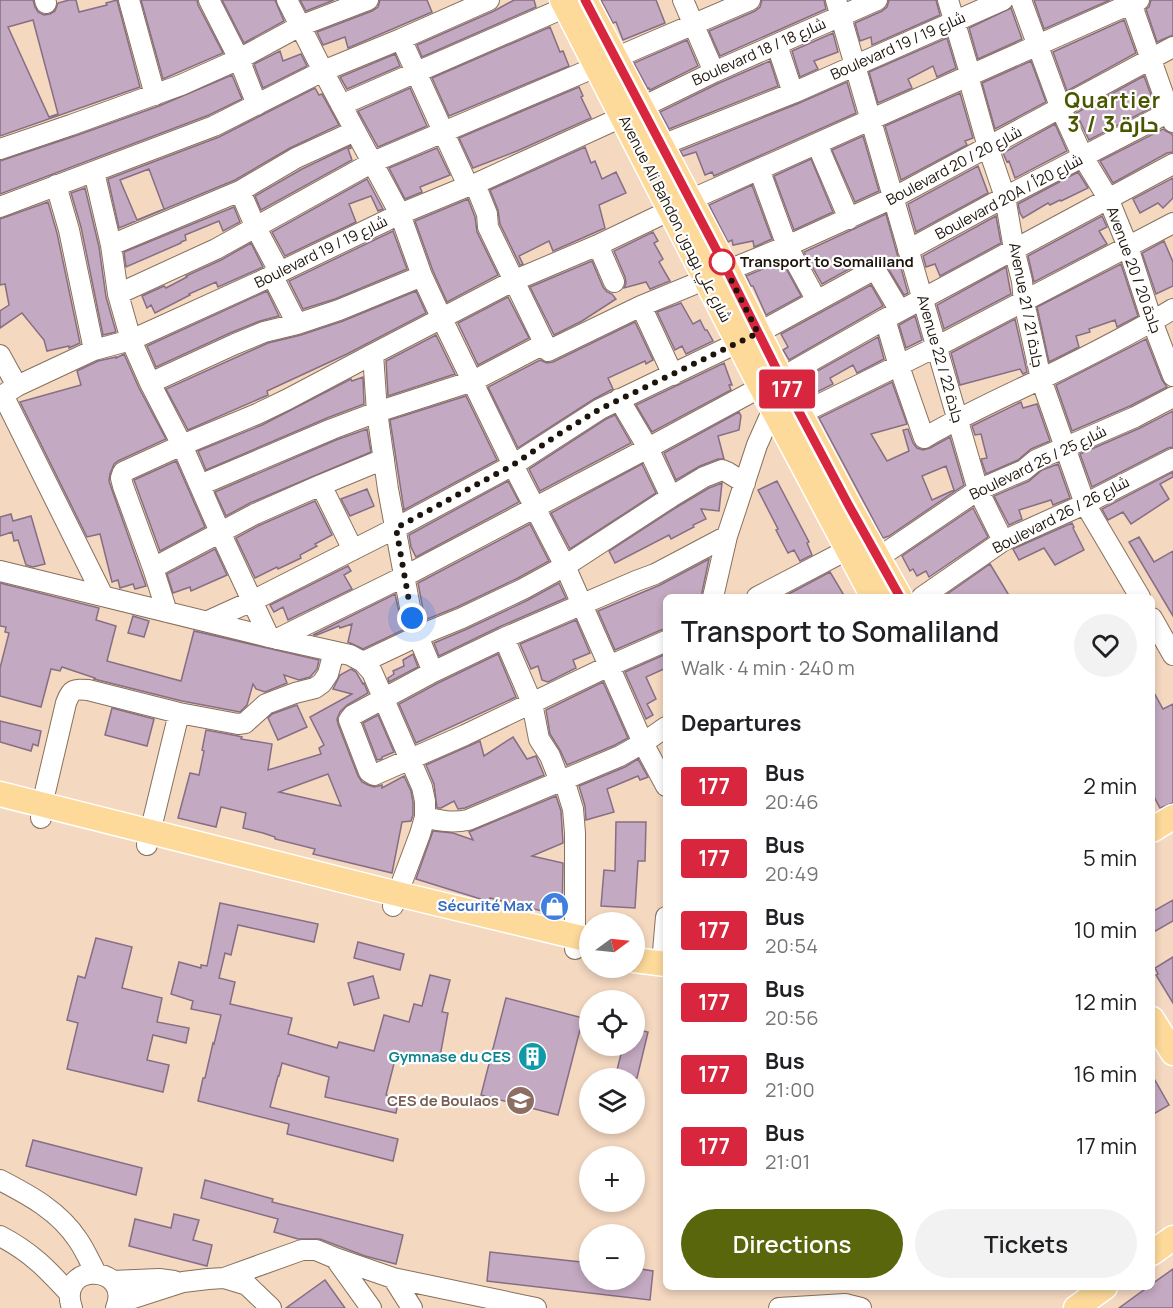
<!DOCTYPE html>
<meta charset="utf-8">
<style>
body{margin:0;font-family:Manrope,Cairo,sans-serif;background:#f2f2f2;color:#202124;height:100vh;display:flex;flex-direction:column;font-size:22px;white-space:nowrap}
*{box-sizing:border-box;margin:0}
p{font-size:20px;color:#757577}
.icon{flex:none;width:33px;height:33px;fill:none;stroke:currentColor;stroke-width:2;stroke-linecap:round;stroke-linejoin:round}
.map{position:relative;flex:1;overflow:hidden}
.side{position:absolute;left:663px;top:594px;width:492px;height:696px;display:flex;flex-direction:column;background:#fff;border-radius:9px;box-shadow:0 3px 9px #0003}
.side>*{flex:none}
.badge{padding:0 12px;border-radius:4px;font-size:21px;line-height:39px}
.needle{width:39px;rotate:75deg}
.controls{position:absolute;left:579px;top:912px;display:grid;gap:12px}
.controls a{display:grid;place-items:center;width:66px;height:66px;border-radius:50%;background:#fff;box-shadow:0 3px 9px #0003;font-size:30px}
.you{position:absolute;width:30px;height:30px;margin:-15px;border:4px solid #fff;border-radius:50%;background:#1a73e8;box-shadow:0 0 0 9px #1a73e833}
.map>.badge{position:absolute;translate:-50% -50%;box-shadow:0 0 0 3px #fff}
h2{padding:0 18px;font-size:22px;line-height:54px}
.round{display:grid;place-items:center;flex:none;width:63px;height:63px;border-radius:32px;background:#f2f2f2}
.summary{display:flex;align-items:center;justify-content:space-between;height:102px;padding:0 18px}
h1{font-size:28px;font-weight:600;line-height:45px}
.button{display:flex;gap:12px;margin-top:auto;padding:12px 18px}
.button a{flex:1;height:69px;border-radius:36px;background:#5a660b;color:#fff;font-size:24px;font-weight:600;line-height:69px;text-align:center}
.button a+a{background:#f2f2f2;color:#202124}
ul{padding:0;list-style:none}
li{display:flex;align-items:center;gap:18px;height:72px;padding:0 18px}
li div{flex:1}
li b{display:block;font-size:22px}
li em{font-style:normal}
li .badge{min-width:66px;font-weight:700;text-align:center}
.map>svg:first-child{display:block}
.building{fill:#c3a9c1;stroke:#866e84;stroke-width:1.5;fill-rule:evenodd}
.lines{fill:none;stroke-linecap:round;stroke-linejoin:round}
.minor-casing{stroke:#88705a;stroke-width:22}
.major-casing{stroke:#fff;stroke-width:27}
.minor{stroke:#fff;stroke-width:20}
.major{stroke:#fdd99a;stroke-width:24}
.line-casing{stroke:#fff;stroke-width:14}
.line{stroke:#d7263d;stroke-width:9}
.walk{stroke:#1d140b;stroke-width:6;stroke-dasharray:0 10.8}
.stop-dot{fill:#fff;stroke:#d7263d;stroke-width:3}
.labels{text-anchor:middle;stroke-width:4.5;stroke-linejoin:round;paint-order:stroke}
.street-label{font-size:15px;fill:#1d140b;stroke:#fff}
.stop-label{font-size:15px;font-weight:bold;fill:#1d140b;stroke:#fff;text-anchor:start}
.shop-label{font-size:15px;font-weight:bold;fill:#366cbe;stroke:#fff;text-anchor:end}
.culture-label{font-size:15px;font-weight:bold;fill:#0d838f;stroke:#fff;text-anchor:end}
.education-label{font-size:15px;font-weight:bold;fill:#785e54;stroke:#fff;text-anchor:end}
.district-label{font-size:21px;font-weight:bold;letter-spacing:1.5px;fill:#4a5500;stroke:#fff}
</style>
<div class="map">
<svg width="1173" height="1308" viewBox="0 0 1173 1308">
<rect width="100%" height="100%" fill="#f4d8c0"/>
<path class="building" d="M0,0H33L35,7L38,12L44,15L50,14L55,11L58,3L69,0H76L79,12L107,5L106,3L117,0L140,87L0,136ZM33,20L58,114L49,117L8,27Z
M141,0H197L198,5L223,53L163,79Z
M222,0H275L284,21L244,43Z
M300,0H334L306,11Z
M380,0H427L432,12L348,48L345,37L323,45L317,32L372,11L378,7Z
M514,0H534L536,7L422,57L417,45L494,11Z
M601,0H656L665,23L623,40L616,22L613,23Z
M762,0H824L826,9L720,56L709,31L755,11L760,7Z
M889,0H936L940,15L872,45L871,37L860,41L855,23L882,11L887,7Z
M1034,0H1110L1044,29Z
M1151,0H1173V35L1157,42L1146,9L1149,7Z
M1011,8L1022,39L978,59L969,28Z
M1124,20L1136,53L1067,91L1053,52Z
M550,27L560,52L563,51L569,66L449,116L432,78Z
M833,33L838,52L814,61L818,69L800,77L792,51Z
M947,38L956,68L937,77L933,66L908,79L912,88L878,103L869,72Z
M687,40L698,66L650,90L649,88L648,89L634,63Z
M280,51L283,61L301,54L307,66L263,88L254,64Z
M395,54L400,66L347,89L340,77Z
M770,61L778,86L669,129L660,112L719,83Z
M1031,61L1046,102L995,129L982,83Z
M232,75L242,99L209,115L0,194V161L75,136L159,106Z
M1144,76L1155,106L1089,140L1076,113Z
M847,82L856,113L714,176L712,172L705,175L696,152L683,156L680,151L797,104Z
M579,87L583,96L581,97L591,118L517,151L473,168L459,138Z
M315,88L319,95L322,94L339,125L290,148L235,180L119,228L108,179L219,137ZM149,169L164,209L137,220L120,180Z
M410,88L427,126L378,147L358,111Z
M960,93L973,138L965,141L967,145L901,180L885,126Z
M1055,124L1067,151L1015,178L1009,161L1007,162L1003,153Z
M1163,129L1166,131L1172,134L1173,137V152L1167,153L1113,183L1100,161Z
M863,136L879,191L855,202L832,150Z
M350,146L351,148L348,149L352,160L261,210L255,196L302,169Z
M585,147L591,163L595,161L602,179L616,172L626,193L599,205L605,228L553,251L549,241L519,256L523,264L520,265L500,224L498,210L490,190Z
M437,148L450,175L420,187L422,192L405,199L389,168Z
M811,159L833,212L794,230L774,176Z
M978,166L988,193L916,232L908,204Z
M1078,172L1088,188L1061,201L1060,200L1050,205L1048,203L1023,218L1020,213L1018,204Z
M1173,178V198L1163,208L1158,203L1140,213L1133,199Z
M367,179L383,209L378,211L371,196L349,204L356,222L285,256L272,232Z
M752,185L772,239L754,247L753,241L733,245L732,240L728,242L709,205Z
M85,188L99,247L106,297L116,332L103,335L81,227L71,193Z
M468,199L475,217L477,232L498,275L447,302L433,271L415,221Z
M48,202L57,233L80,343L69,348V346L47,351L44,340L22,313L0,328V311L9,305L5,284L0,285V219Z
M234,207L240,222L223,231L219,221L185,235L186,240L181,242V243L126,267L124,252Z
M886,214L908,293L904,295L885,263L881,259L876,257L869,258L822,284L804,252Z
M996,216L1001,243L940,276L935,264L926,267L923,256Z
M1102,216L1107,227L1099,231L1107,244L1034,282L1028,256Z
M393,231L407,269L335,299L303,309L289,281Z
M653,232L658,241L654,243L663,259L659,262L670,281L650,289L646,282L624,288L626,283L625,277L614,251Z
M1164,241L1173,262V286L1156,294L1142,253Z
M251,243L263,267L218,287L216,282L189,294L190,295L155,313L151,305L147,308L142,296L164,286L166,288L187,277L186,276L221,260Z
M592,261L603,287L607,292L612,294L616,299L582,321L554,335L530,287Z
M782,261L801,296L766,315L753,286H751L746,276Z
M1121,264L1138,316L1117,327L1115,320L1089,329L1090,332L1076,336L1079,347L1049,362L1037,307Z
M1006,267L1011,294L944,329L937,305Z
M871,285L883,306L789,360L783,350L788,347L781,334Z
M267,291L279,316L260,321L230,333L156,367L147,346Z
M416,291L426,313L347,354L267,391L268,395L188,430L166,389L268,343L301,335L343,321Z
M508,297L529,338L478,365L458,323Z
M681,303L693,324L700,320L705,330H707L713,341L686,354L682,346L675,350L657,312Z
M915,316L922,340L906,348L899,325Z
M1015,319L1027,372L1023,374L1020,369L960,385L951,353Z
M635,322L653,360L646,364L645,361L608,378L613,389L611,390L594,399L518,448L488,387L540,360L547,363L553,362Z
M436,335L455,374L388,396L386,361Z
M878,337L884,359L857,373L853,365L830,378L833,384L811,395L803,379Z
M1146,339L1162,380L1167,387L1130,406L1072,431L1056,385Z
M124,354L139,388L166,439L118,461L114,464L110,474L109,481L112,490L146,586L135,589L133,584L120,588L118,580L112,582L100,534L87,537L20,402L81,385L77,371L98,361L116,357V358Z
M724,363L732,385H729L731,390L652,432L636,405Z
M363,377L364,404L327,418L206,470L198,451L262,425L351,379L352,381Z
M892,382L907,424L871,434L887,461L909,451L903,430L908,429L913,443L917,448L923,450L930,448L950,437L964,485L889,536L883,538L819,418ZM946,466L954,490L932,500L922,476Z
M466,396L497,460L404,510L390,420Z
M1021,402L1023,408L1037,404L1050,441L1031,449L1018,460L986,474L981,459L987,458L981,434L975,435L972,426Z
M1173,411V447L1168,448L1092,487L1080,454L1140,428Z
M739,412L741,416L739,430L718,436L724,459H718L700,466L676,480L664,453Z
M615,415L631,443L540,491L529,469L606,419Z
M367,429L371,452L250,503L226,516L215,492L336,440Z
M176,461L205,527L160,551L134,480Z
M642,464L656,493L570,549L551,513Z
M1058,464L1070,498L1053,505L1051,500L1019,510L1022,519L1009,525L994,496L1029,481L1042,470Z
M1173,472V477L1160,484L1169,499L1131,524L1123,512L1108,520L1102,509Z
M508,481L519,502L416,557L411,547L409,535Z
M777,481L809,542L807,543L812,555L800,561L794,550L788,553L776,530L778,529L758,490Z
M722,483L719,511L701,509L706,519L693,525L694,527L671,539L669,535L615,563L609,551L677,507L709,488Z
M367,489L374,506L350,516L341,499Z
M315,501L332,535L315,544L317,546L300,555L301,558L278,569L277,567L255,578L236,538L260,525Z
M973,508L988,537L929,577L926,571L917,576L913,569L910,571L902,556Z
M11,514L13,521L31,516L45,564L33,567L26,565L18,540L14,541L12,532L0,536V517Z
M1072,523L1074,527L1073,528L1084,550L1055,565L1044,548L1019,560L1013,549Z
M530,524L549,561L518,578L457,607L425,620L418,583Z
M1139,537L1154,562L1173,551V616L1129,542Z
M215,549L227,575L191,591L190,587L173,593L167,574Z
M709,559L701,597H666V629L661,630L615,650L598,611L660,585Z
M990,564L1010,597H943Z
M348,566L351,571L344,575L352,589L288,620L283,607L274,612L270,605Z
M830,572L845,597H783Z
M0,583L99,608L96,620L116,626L107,661L181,681L194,631L319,660L317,669L310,677L299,680L284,675L287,683L265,692L256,689L253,684L247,705L240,712L182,701L94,679L95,678L62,667L60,671L51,669L41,707L0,696V668L9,633L5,632L6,627L0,626Z
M559,583L566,598L499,627L439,656L434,643L467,629L528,600Z
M395,594L403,630L363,649L348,642L352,624L340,628L339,626L317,635H313Z
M133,616L149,621L144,637L128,633Z
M576,620L590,653L573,660L576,668L548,682L542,680L538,666L531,669L520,644Z
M413,654L418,667L389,682L388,678L394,674L393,671L404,666L403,660Z
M498,654L516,697L416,743L399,704L438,683Z
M666,654V668L646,677L656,699L647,704L653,715L646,719L625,672Z
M351,669L356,672L363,684L364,683L368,693L347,705L340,712L337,719L338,724L358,776L362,782L368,785L374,787L382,785V788L404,776L411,791L413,802V815L411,821L402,822L392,873L313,854L315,849L275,839V837L263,833L243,828L246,813L221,807L216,827L178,818L190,773L199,775L204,751L202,750L206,730L238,736L242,737L241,739L272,744L268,770L321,754L319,748L324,745L310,717L352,694L333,689L340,675ZM328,774L341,806L279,792Z
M603,682L628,738L615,745L567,765L560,750L550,734L546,710Z
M1152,689L1163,709L1173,704V803L1160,808L1152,793Z
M297,705L307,727L278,740L268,718L272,714Z
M112,708L154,719L147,746L105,735Z
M378,715L394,752L382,757V759L377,760L363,723Z
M0,721L41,731L38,746L33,744L31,751L0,742Z
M513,737L527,759L536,756L544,775L465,808L458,809L454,801L441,808H437L434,784L426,765L480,741L484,756Z
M638,759L648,777L640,780L638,776L607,789L614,812L586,820L585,806L579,786L625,767Z
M556,796L561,811L563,843L532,856L563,863L562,916L490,898L489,901H487L416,879L433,831L453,833L473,840L469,832Z
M616,822H646L645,861H638L635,908L601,906L604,870L615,871Z
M1173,900V921L1152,933V912Z
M220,903L318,924L314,942L238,925L231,955L225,953L219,978L235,982L230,1004L292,1018L288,1034L337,1048L339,1042L374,1051L384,1015L409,1022L414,1004L422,1006L430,975L450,980L442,1012L448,1013L439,1062L397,1052L386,1095L399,1098L396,1113L325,1097L329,1077L282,1063L279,1076H278L270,1107L398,1139L393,1161L287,1134L289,1124L198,1101L203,1078H205L213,1043L214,1044L221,1015L191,1009L193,1001L171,994L179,962L201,968V965L207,966Z
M96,938L132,947L122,988L162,998L157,1022L189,1028L186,1043L153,1035L147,1060L169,1065L163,1092L67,1069L78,1023L67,1020L78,976L85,978Z
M358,942L404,954L400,970L354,958Z
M1173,957V1003L1156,975L1158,974L1155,968Z
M373,976L379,998L354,1005L348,983Z
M506,998L583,1018L558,1115L481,1095Z
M634,1029L648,1032L637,1078H615L623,1046H634Z
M1152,1075L1169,1105L1152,1115Z
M33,1140L142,1168L136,1195L26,1166Z
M205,1180L273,1199L272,1202L403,1235L396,1264L365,1256L320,1239H298L274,1232L278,1219L201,1198Z
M174,1214L199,1220L193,1240L212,1245L207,1266L129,1246L135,1219L171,1228Z
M490,1252L590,1263V1280H634V1268L653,1271L650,1300L487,1281Z
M1173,1269V1308H1119L1148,1287H1152V1284Z
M325,1280L345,1308H286Z"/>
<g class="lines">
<defs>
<path id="minor" d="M45,0L46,3
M129,0L155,95
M209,0L239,59L257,105
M287,0L323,71L400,214L422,276L442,319L513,465L565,566L643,743L666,786
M683,0L714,72
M836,0L978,490L1003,541
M948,0L969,70L968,76L988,147L1005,197L1014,249L1022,281L1024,302L1041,379L1085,504L1140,597
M1021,0L1061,109L1083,157L1108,198L1128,247L1152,321L1173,376
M1130,0L1173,122
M401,39L468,186
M777,45L793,93
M615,58L750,0
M341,105L566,7
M817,144L849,219
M662,145L793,93L1003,0
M0,149L71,125L181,85L239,59L300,26L368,0
M759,169L787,246L817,301
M94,172L111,245L118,294L131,340L150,383L182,445L220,532L269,637
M475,184L487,214L488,227L548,351L641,306L787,246L893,198L1173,47
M56,185L69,230L94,350
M240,191L256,228L279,271
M690,200L1139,0
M0,207L214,126L323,71L401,39L489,0
M111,245L240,191L296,158L355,131
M598,245L614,282
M908,250L1005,197L1173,110
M272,275L297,324
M118,294L216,249L373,162L596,67
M641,306L673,375
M885,319L899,366L924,438C962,416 1000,398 1039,380C1084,358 1130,335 1173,309
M0,355L17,386
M781,378L885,319L1173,164
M150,383L235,344L264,332L297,324L339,310L422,276
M3,395L103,596
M0,397L17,386L94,350L131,340L261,281L400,214L468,186L475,184L622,117L714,72L877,0
M619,399L648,448L671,497
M800,414L936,347L1173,223
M200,485L332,429L377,412L473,381L544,344
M321,485L353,550
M878,558L978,490L1024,470L1036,460L1135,417L1173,397
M153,568L255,514L321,485L384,459
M0,571L269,637L350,655L363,662L372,672L422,787L425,801V817L420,834L393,906
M713,597L727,536L734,515L757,445L773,409
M757,597L847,550
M922,597L1003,541L1085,504L1173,459
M167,612L153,568L123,486L121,478L123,472L182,445L257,414L288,399L373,354
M1152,618L1173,655
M208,621L252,601L396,528L513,465L600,409L758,333L875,269L900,311
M504,638L532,703L539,739L550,756L557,774L564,780L573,809L575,833V949
M277,639L405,576L648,448L761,387
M666,641L609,666L465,735L374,775L369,772L349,720L353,715L433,672L504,638L636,581L655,574L727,536
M363,662L418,636L462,618L523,589L565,566L671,497L704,477L722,470L727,472L745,483
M433,672L418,636L412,618L388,489L377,412L373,354L513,281L598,245L671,210
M425,817C440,821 452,823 468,820L620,756L643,743L666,727
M41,818L42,805L66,703C71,689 74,689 88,690L179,713L238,724L245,723L266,704L295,693L315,688L322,683L328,674L334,652
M147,845L179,713
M662,963L666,917
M0,1180C29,1195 59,1211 78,1240C85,1250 90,1262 96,1273
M0,1236C31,1252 47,1269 70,1294
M335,1258L393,1278L412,1308
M224,1278L302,1250H316L335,1258L371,1308
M393,1278L536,1308
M112,1281L159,1279L174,1281
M118,1303L183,1282L208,1279L224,1278L247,1285L271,1308
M72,1308C56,1261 133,1264 116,1308
M779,1308L845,1304L861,1308"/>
<path id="major" d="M562,0L761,387L873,597
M585,0L727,270L781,378L848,504L900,597
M0,794L398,894L590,940
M1152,830L1173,817
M634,960L666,964
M1152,1019L1173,1053
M1152,1253L1173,1238
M1076,1308L1105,1287"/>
</defs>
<use href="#minor" class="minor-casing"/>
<use href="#major" class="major-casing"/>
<use href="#minor" class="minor"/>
<use href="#major" class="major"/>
</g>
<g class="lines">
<defs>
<path id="line" d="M585,0L727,270L781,378L848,504L900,597"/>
</defs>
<use href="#line" class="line-casing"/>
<use href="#line" class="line"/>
<path class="walk" d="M412,618L396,528L513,465L559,434L600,409L758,333L722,262"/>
</g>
<defs>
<symbol id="shop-disc" viewBox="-11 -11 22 22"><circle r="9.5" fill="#3f7fe0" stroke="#fff"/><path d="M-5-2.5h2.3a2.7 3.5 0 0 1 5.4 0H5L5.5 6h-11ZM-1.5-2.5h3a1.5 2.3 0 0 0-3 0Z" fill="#fff"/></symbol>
<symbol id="building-disc" viewBox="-11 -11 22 22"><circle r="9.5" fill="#0f9aa8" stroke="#fff"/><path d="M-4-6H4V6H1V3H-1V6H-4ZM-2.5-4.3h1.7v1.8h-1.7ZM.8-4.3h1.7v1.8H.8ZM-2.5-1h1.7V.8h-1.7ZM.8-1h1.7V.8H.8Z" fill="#fff"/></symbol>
<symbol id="school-disc" viewBox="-11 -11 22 22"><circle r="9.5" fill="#8d6e63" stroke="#fff"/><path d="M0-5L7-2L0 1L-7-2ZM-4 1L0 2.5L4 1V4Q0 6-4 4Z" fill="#fff"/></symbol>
</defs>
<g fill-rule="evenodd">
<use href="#shop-disc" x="538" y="890" width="33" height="33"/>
<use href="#building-disc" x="516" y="1040" width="33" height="33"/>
<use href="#school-disc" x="504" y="1084" width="33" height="33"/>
</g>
<circle class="stop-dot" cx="722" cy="262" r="12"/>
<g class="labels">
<g class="street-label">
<text transform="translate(898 46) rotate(-24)" y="5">Boulevard 19 / شارع 19</text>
<text transform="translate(759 52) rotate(-24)" y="5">Boulevard 18 / شارع 18</text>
<text transform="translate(954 166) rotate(-28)" y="5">Boulevard 20 / شارع 20</text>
<text transform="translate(1009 197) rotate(-28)" y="5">Boulevard 20A / شارع 20أ</text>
<text transform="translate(675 219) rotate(63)" y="5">Avenue Ali Bahdon شارع علي بهدون</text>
<text transform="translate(321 252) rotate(-26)" y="5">Boulevard 19 / شارع 19</text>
<text transform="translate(1134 270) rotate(70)" y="5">Avenue 20 / جادة 20</text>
<text transform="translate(1026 305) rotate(79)" y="5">Avenue 21 / جادة 21</text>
<text transform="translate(940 359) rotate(74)" y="5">Avenue 22 / جادة 22</text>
<text transform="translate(1038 463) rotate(-26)" y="5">Boulevard 25 / شارع 25</text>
<text transform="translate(1061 515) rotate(-27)" y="5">Boulevard 26 / شارع 26</text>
</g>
<g class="stop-label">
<text x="740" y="267">Transport to Somaliland</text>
</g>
<g class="shop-label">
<text x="533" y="911">Sécurité Max</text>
</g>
<g class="culture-label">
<text x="511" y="1062">Gymnase du CES</text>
</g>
<g class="education-label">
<text x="499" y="1106">CES de Boulaos</text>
</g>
<g class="district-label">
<text x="1113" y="108">Quartier<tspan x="1113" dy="24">3 / حارة 3</tspan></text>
</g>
</g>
</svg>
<div class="controls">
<a><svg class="needle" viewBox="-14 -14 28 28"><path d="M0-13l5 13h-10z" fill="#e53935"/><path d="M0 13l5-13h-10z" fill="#757577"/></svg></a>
<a><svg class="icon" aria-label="locate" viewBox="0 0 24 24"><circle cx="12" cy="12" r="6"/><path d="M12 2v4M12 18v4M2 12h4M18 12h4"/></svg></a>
<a><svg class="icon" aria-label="layers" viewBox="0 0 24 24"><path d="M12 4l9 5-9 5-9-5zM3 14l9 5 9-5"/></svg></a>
<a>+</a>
<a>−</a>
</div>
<div class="you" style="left:412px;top:618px"></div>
<b class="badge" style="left:787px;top:389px;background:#d7263d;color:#fff">177</b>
<section class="side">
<div class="summary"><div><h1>Transport to Somaliland</h1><p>Walk · 4 min · 240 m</p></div><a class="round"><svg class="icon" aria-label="heart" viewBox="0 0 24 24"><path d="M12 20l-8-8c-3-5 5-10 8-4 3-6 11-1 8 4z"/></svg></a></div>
<h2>Departures</h2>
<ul>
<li><span class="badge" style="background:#d7263d;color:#fff">177</span><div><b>Bus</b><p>20:46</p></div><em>2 min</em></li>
<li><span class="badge" style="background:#d7263d;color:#fff">177</span><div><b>Bus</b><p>20:49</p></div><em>5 min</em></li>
<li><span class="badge" style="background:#d7263d;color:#fff">177</span><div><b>Bus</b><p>20:54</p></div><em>10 min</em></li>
<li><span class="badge" style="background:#d7263d;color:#fff">177</span><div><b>Bus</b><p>20:56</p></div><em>12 min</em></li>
<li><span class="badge" style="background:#d7263d;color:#fff">177</span><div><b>Bus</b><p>21:00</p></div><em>16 min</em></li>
<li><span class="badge" style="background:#d7263d;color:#fff">177</span><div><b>Bus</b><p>21:01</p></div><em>17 min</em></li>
</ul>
<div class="button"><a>Directions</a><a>Tickets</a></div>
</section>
</div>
